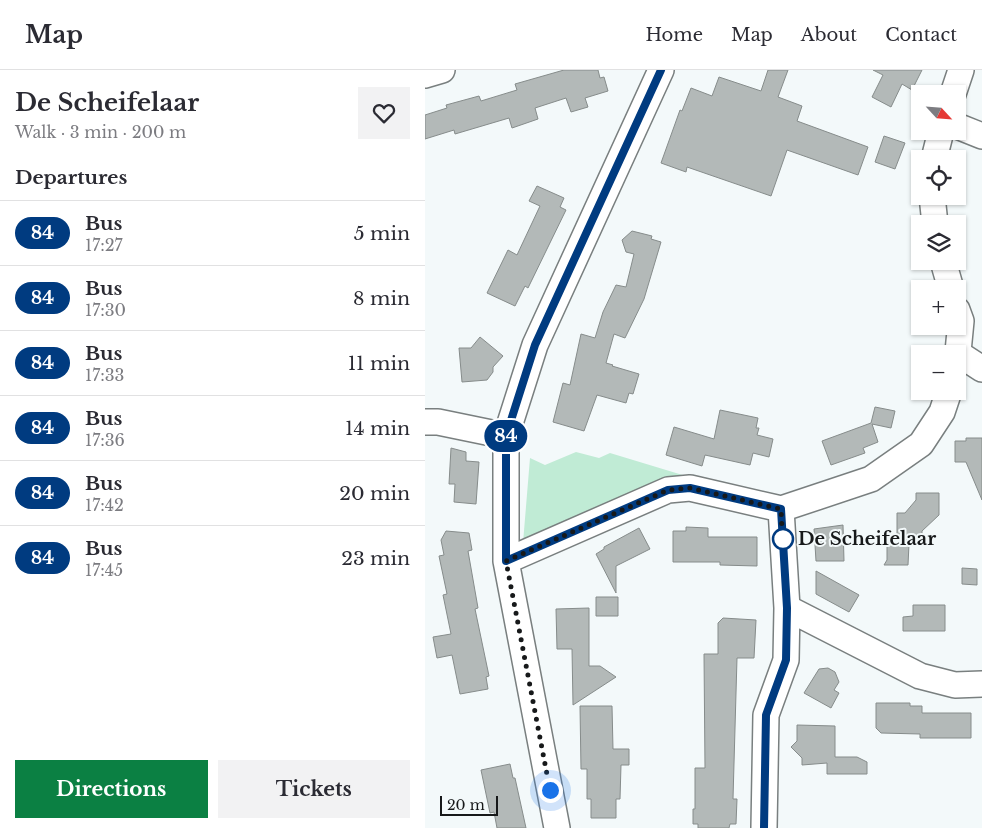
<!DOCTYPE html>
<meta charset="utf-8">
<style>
body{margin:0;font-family:"Libre Baskerville",serif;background:#f2f2f3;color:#2b2b33;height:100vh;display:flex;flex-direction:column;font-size:19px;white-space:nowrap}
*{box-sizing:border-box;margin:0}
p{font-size:16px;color:#7c7c81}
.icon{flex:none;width:28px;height:28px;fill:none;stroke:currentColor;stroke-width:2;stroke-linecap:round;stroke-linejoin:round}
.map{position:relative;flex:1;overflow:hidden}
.drawer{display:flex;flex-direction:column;background:#fff;width:425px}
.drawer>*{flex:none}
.badge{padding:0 10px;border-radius:16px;font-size:18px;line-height:32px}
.needle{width:32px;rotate:116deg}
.tools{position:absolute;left:486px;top:15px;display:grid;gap:10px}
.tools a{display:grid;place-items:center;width:55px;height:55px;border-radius:0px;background:#fff;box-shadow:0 1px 4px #0004;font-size:25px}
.scale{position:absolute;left:15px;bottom:12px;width:58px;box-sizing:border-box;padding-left:5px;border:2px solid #17191a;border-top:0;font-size:14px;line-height:18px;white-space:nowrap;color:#17191a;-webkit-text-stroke:4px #f3f9fa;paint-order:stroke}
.you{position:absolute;width:25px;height:25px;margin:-12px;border:4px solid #fff;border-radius:50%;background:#1a73e8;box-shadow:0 0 0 8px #1a73e833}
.map>.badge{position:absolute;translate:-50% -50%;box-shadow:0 0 0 2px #fff}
h2{padding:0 15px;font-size:19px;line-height:45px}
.round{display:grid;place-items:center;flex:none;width:52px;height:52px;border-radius:0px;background:#f2f2f3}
.overview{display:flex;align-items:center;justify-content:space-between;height:85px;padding:0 15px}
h1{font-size:24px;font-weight:700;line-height:38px}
.primary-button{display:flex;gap:10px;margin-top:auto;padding:10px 15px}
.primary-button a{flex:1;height:58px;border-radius:0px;background:#0b8043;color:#fff;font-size:20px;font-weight:700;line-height:58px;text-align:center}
.primary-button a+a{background:#f2f2f3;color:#2b2b33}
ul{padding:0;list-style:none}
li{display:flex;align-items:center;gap:15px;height:65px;padding:0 15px;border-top:1px solid #e1e1e2}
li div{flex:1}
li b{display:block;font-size:19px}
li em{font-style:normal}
li .badge{min-width:55px;font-weight:700;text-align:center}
header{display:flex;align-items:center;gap:30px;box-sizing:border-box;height:70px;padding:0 25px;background:#fff;border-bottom:1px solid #e1e1e2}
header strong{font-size:24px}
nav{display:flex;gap:28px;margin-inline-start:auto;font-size:18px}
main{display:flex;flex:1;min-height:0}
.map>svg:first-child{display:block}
.green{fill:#c0ebd5}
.building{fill:#b3b9b8;stroke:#868c8b}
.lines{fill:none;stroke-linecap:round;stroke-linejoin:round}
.minor-casing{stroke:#797f7f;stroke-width:28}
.minor{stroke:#fff;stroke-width:25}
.line-casing{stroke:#fff;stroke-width:11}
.line{stroke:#003b80;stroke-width:8}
.walk{stroke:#17191a;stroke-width:5;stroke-dasharray:0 9}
.stop-dot{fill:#fff;stroke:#003b80;stroke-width:2.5}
.labels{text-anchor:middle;stroke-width:4;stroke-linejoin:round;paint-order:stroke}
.stop-label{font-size:18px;font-weight:bold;fill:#17191a;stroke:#f3f9fa;text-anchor:start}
</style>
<header>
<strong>Map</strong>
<nav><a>Home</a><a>Map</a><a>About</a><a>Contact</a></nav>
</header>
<main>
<section class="drawer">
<div class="overview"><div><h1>De Scheifelaar</h1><p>Walk · 3 min · 200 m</p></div><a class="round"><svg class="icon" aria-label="heart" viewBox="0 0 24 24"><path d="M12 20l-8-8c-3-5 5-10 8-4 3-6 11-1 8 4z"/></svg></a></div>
<h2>Departures</h2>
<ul>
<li><span class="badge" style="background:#003b80;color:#fff">84</span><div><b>Bus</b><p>17:27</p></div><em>5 min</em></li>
<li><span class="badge" style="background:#003b80;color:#fff">84</span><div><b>Bus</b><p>17:30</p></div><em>8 min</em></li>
<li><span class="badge" style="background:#003b80;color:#fff">84</span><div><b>Bus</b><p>17:33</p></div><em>11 min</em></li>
<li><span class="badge" style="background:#003b80;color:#fff">84</span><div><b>Bus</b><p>17:36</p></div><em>14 min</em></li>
<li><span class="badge" style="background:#003b80;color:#fff">84</span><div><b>Bus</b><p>17:42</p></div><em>20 min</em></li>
<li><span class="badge" style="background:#003b80;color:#fff">84</span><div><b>Bus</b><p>17:45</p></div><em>23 min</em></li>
</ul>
<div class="primary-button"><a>Directions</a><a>Tickets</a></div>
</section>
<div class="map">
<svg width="557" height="758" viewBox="0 0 557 758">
<rect width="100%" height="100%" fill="#f3f9fa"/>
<path class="green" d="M151,382L174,388L185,383L284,413L98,473L105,388L120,395Z"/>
<path class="building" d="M139,0H173L175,8L179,7L183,21L160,28L163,37L146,42L141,28L110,38L113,49L87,58L84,48L30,64L29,60L0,69V45L22,38L21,35L54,26L56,31L92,20L90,14Z
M343,0H363L353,27L377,36L372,51L443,77L433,105L362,80L346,126L262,97L261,102L236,93L255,40L257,41L266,18L287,26L294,7L336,21Z
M448,0H497L487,20L477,14L466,37L447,27L458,5Z
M459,66L480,73L470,99L450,92Z
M112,116L139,128L135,137L141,140L103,218L100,216L90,236L62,223L83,180L92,185L115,136L104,131Z
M207,161L227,166L226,169L236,172L219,229L200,268L189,264L181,293L188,295L187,296L214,304L208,324L204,323L201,333L172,325L159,361L128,352L138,313L145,315L156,264L170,268L178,242L191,215L201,217L209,184L201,182L197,170Z
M55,267L78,286L68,297V302L62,310L37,312L34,278H46Z
M450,337L470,341L466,358L447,354L453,372L438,378L440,383L406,395L397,371L446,353Z
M295,340L333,348L331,358H334L332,365L348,369L344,387L328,383L325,395L280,385L277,396L241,385L249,357L289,369Z
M541,368H557V430L541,392H530V371H541Z
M26,378L41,382V391L54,392L51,434L29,432L30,414H24Z
M491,423H514V445L497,461V470H472V443H480L491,430Z
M418,455L419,491H391L389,459Z
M261,457L283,458V467H332V496L295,495V492H248V461H261Z
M214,458L225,479L191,496V523L171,484L179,479V477Z
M21,461L44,463L47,480L43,481L53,538L50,539L64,606L61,607L63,619L35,624L27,585L12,588L8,567L26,564L18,525L22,524L14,486L19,485L16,470Z
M462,473L484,474L483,495H459L462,490Z
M537,498L552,499V515L537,514Z
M391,501L434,525L424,542L391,524Z
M171,527H193V546H171Z
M488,535H520V561H478V547L488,546Z
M164,538V596H175L191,607L148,635L147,579H132L131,539Z
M298,548L331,550L329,588H312L308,729H312L311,754H305L304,758H273V754H268V739H270V698H280L279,584H293V553Z
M403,598L410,602L414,612L409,620L414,623L406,638L379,623L394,599Z
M451,633H485V636H497V643H546V668H495V664L456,663L451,658Z
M155,636H187L188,679H204V695H196L195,729H191V748H166V729H162V699H156Z
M372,655L410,656V687H432L442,692V704H402V693L377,695V688L366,677L372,671Z
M85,694L88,708H90L101,758H72L69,742L65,743L56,700Z"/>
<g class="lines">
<defs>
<path id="minor" d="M0,5L17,0
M528,24L536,0
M532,56L557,66
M509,89L516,61
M507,126L510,154
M518,191L526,219
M532,240L536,251L532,292
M534,284L557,299
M0,352H13L81,366
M81,491L243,420L265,418L356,439L446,409L496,374L517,342L524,321
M362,538L495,606L530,615L557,614
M132,758L81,491V366L110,275L236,0
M339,758L341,645L361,590L362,538L356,439"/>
</defs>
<use href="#minor" class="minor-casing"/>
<use href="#minor" class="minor"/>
</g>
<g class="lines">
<defs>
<path id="line" d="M236,0L110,275L81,366V491L243,420L265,418L356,439L362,538L361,590L341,645L339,758"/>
</defs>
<use href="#line" class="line-casing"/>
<use href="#line" class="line"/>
<path class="walk" d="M125,720L81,491L243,420L265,418L356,439L358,478V469"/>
</g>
<circle class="stop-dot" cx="358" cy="469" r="10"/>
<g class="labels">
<g class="stop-label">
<text x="373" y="475">De Scheifelaar</text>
</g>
</g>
</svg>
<div class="tools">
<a><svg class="needle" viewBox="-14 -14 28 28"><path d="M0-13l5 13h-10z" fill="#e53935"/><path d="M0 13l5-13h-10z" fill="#7c7c81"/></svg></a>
<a><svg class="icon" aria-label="locate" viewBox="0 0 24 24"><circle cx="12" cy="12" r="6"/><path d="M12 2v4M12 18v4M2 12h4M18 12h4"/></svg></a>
<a><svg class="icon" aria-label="layers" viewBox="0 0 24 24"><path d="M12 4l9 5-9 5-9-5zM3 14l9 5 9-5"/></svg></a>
<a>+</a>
<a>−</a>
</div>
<div class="scale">20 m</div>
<div class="you" style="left:125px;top:720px"></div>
<b class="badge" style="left:81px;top:366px;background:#003b80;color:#fff">84</b>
</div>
</main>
